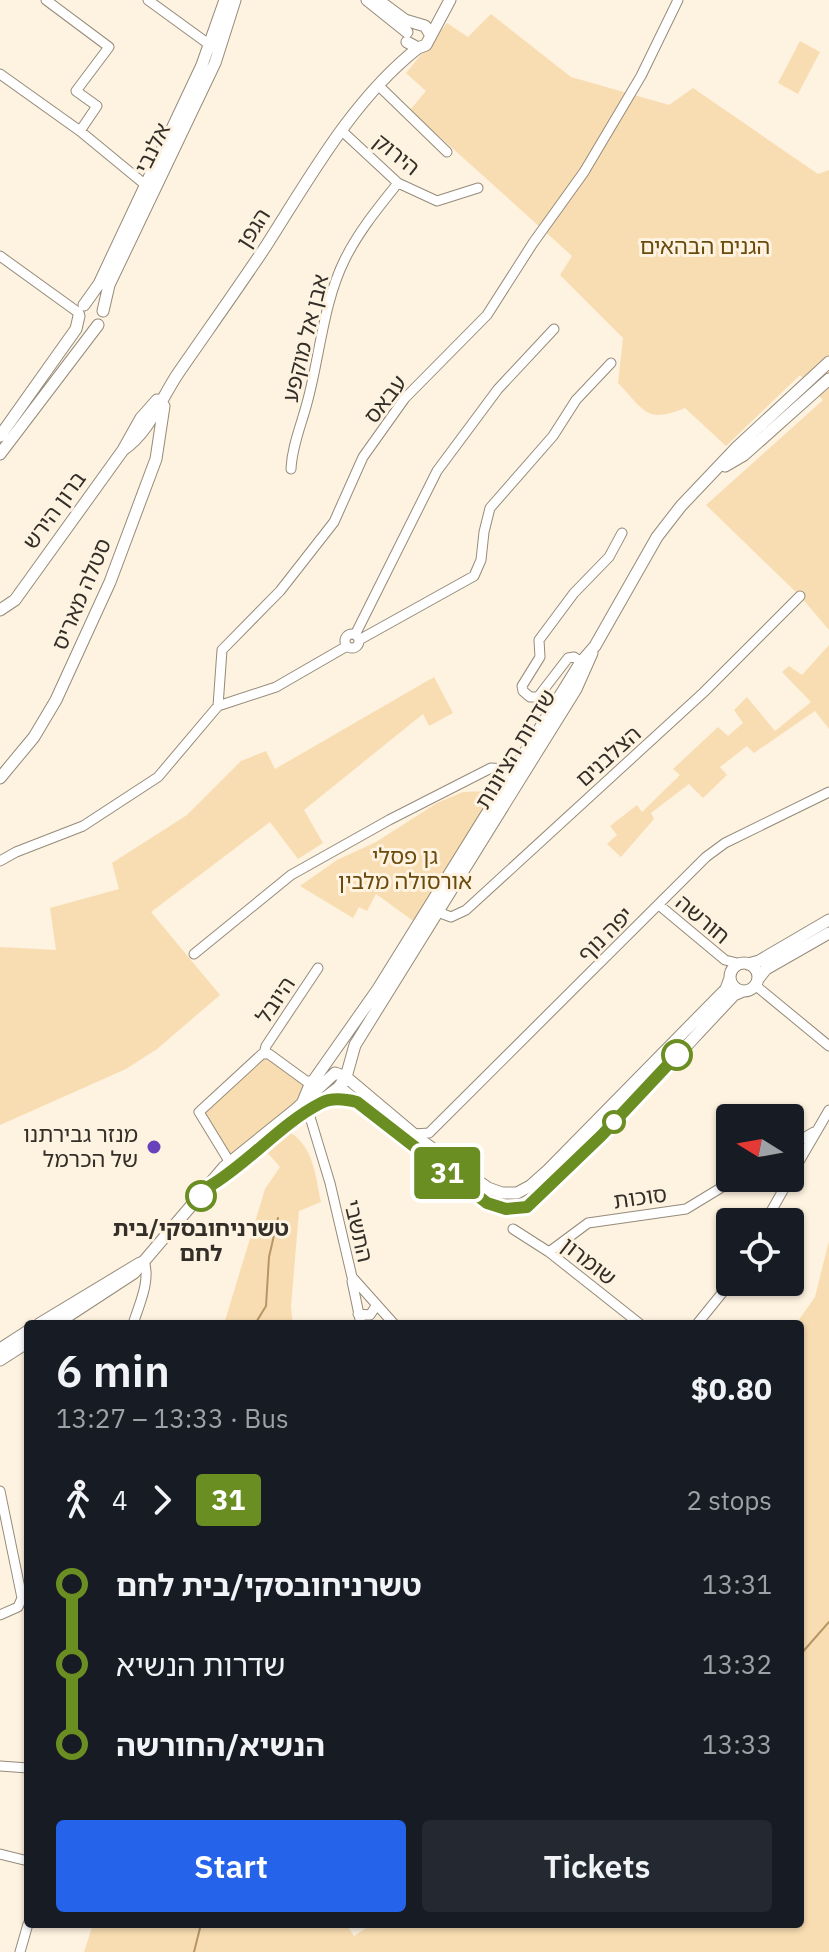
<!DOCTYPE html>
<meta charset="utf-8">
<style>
body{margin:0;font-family:"IBM Plex Sans","Noto Sans Hebrew",sans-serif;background:#242831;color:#f1f3f6;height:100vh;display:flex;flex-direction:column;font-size:30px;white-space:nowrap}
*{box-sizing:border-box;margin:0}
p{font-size:26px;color:#9ea1a6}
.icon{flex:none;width:44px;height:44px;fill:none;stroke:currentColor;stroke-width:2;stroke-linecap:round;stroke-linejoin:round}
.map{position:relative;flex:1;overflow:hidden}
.drawer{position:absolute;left:24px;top:1320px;width:780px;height:608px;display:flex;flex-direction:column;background:#171b24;border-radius:8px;box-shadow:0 2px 6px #0004}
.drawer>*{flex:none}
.badge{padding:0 16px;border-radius:6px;font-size:28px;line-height:52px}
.needle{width:52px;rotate:281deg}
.tools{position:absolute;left:716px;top:1104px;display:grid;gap:16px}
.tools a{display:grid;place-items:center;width:88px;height:88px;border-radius:8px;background:#171b24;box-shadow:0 2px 6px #0004;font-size:40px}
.map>.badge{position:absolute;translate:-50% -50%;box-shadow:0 0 0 4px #fff}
.legs{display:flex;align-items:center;gap:12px;height:88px;padding:0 32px;font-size:26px}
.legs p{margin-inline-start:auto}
.overview{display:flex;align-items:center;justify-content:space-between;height:136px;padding:0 32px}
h1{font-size:44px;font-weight:600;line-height:60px}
.button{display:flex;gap:16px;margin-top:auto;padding:16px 32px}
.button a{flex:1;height:92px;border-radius:8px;background:#2563eb;color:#fff;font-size:32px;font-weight:600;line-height:92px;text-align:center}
.button a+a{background:#242831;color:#f1f3f6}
ul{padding:0 32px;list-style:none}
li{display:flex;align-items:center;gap:28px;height:80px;font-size:30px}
li i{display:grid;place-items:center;width:12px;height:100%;margin:0 10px;background:currentColor}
li i::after{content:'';width:20px;height:20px;margin:-10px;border:6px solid;border-radius:50%;background:#171b24}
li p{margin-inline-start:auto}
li:first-child i{background:linear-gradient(#0000 50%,currentColor 0)}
li:last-child i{background:linear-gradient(currentColor 50%,#0000 0)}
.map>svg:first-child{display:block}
.green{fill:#f9ddb2}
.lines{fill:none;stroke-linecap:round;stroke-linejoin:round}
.stream{stroke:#b59664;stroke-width:2}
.minor-casing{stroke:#958b7a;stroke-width:11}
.tertiary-casing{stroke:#958b7a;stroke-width:13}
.minor{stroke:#fff;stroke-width:9}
.tertiary{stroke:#fff;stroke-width:11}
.line-1-casing{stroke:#fff;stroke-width:18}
.line-1{stroke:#6b8e23;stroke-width:12}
.stop-1-dot{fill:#fff;stroke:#6b8e23;stroke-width:4}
.poi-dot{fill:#6742ba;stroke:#fef2e0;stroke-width:3}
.labels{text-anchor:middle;stroke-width:6;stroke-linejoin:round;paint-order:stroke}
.street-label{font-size:22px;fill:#332f28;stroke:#fef2e0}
.park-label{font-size:22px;fill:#6b4b0d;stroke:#fef2e0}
.poi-label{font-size:22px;fill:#332f28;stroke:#fef2e0;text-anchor:end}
.stop-label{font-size:22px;font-weight:bold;fill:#332f28;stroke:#fef2e0}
</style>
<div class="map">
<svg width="829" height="1952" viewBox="0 0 829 1952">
<rect width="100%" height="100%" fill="#fef2e0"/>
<path class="green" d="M491,14L571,77L669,105L693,88L818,174L829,170V630L800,596L706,505L823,400L800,375L726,446L685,408C646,424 645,411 618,383L623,338L560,275L572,256L410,110L426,91L406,73L447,23L468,37Z
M800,41L820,52L798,94L778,83Z
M829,645V729L815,711L754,753L747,746L720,767L727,775L703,798L689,784L651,813L654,819L621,857L607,844L617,835L610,826L637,805L642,812L680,775L673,769L718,727L728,736L743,723L734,710L747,697L775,731L811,702L782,672L789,666L802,675Z
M434,677L453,713L429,726L423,714L304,810L323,843L298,859L270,822L151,912L220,995L157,1049L126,1069L0,1125V947L56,950L50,908L119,889L112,863L187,815L241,761L266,751L275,769Z
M487,791L494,794L416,923L376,894L367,911L359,907L353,918L300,886L337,860L376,842L437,803L463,792Z
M265,1056L306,1085L296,1104L228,1157L203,1113Z
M287,1130C314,1146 315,1174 321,1202L299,1211L291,1307L293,1324H224L265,1189L280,1167L265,1150Z
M829,1241V1952H84L93,1924H346L354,1936L372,1924H800V1324H796L815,1297Z"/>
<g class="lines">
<path class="stream" d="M255,1324L266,1306L269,1257L278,1218
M800,1655L829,1622
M676,1925V1924
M194,1952L201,1924"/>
<defs>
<path id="minor" d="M46,0L109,47L76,91L97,106L80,131
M148,0L214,48
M0,74L80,131L148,187
M379,86L447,152
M342,131L398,183L437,201L478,188
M0,256L79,313
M291,469C292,446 301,426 307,403C320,356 323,303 345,259C359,231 378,208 398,183
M345 641a7 7 0 1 1 14 0a7 7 0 1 1-14 0Z
M355,635L437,471L498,389L554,329
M359,640L474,576L481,560L484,532L490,508L553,436L576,400L611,363
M581,662L574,657L568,658L538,697H530L523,691L522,686L540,657L539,640L574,593L609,557L622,533
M218,706L222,650L280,591L334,522L363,457L405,398L487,315L533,243L584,172L641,76L678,0
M218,706L276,687L347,646
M0,861L16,852L83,826L158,777L218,706
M659,905L725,960L741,964
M435,911L451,917L466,910L704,692L800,596
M194,954L291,875L389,820L491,768L504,769L516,778
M755,985L829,1046
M264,1054L266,1046L318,968
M304,1107L310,1117L330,1183L352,1277L394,1324
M414,1134L429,1133L706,857L725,843L829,792
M790,1146L814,1132
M232,1166L199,1112L262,1054H269L306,1081H313
M790,1177L829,1110
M765,1222L790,1178
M513,1229L549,1252L640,1324
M549,1252L588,1223L686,1209L737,1178
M352,1281L361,1324
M358,1314L370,1315L376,1306
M133,1324C139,1305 151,1280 144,1261
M697,1324L731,1282
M0,1491L22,1598
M0,1615L18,1607L22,1598
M0,1766L28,1768
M0,1854L28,1861
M20,1952L28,1924"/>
<path id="tertiary" d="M367,0L407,32
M378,0L405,20L425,26L430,34
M407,42L418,48L426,45L450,0
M84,305L99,284L202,65L225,0
M103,311L109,285L215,63L235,0
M0,436L76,329L79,316
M123,450C150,432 161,398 179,372C208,330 238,288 266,246C310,177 353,99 418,48
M0,454L98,325
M725,466L744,455L829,379
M0,610L15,600L123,450L141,418L157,400
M0,778L34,737L56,700L110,582L156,459L164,406
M730 977a14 14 0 1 1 28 0a14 14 0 1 1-28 0Z
M748,964L759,961L829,920
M758,979L766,969L829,933
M335,1073L346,1077L422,1141L488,1188L502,1193H517L530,1186L548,1170L726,989L730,978
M339,1087L481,1199C493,1206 514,1215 527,1207C543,1197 563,1173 576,1160C631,1107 682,1050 734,995L743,991
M302,1104L309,1087L378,989L581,662L595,646L657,537L681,506L737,447L829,362
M210,1186L339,1087L346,1077L355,1045L576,689L592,653
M39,1324L140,1263
M56,1324L134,1273L224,1167L296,1109L335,1073
M0,1349L28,1331
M0,1360L28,1342"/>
</defs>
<use href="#minor" class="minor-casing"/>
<use href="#tertiary" class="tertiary-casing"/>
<use href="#minor" class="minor"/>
<use href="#tertiary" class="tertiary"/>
</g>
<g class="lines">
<defs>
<path id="line-1" d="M201,1196L210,1186C249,1163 280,1124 321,1103C332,1097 345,1099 357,1102L487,1203L506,1209L527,1207L602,1135L677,1055"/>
</defs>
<use href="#line-1" class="line-1-casing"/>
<use href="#line-1" class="line-1"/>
</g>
<g class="stop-1-dot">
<circle cx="677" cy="1055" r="14"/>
<circle cx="614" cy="1122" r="10"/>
<circle cx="201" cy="1196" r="14"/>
</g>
<circle class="poi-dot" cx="154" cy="1147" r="8"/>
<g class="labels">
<g class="street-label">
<text transform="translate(152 148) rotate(-64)" y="8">אלנבי</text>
<text transform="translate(397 154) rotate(39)" y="8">הירוק</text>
<text transform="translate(253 228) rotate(-57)" y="8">הגפן</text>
<text transform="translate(305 338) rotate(-76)" y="8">אבן אל מוקפע</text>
<text transform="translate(385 399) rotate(-52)" y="8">עבאס</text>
<text transform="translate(54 510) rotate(-54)" y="8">ברון הירש</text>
<text transform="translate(81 594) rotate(-67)" y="8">סטלה מאריס</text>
<text transform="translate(515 749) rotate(-59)" y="8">שדרות הציונות</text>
<text transform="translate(608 756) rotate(-42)" y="8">הצלבנים</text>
<text transform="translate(703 919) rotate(40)" y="8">חורשה</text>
<text transform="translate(605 934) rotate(-45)" y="8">יפה נוף</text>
<text transform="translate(275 1000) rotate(-56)" y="8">היובל</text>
<text transform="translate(640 1197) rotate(-8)" y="8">סוכות</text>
<text transform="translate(359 1231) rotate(77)" y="8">התשבי</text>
<text transform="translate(589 1261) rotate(38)" y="8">שומרון</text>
</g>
<g class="park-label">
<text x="705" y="254">הגנים הבהאים</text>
<text x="405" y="864">גן פסלי<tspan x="405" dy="25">אורסולה מלבין</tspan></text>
</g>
<g class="poi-label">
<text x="138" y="1142">מנזר גבירתנו<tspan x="138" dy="25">של הכרמל</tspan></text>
</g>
<g class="stop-label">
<text x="201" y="1236">טשרניחובסקי/בית<tspan x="201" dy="25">לחם</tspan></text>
</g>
</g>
</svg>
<div class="tools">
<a><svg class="needle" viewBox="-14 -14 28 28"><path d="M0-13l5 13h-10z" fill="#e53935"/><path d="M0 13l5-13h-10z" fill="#9ea1a6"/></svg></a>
<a><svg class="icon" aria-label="locate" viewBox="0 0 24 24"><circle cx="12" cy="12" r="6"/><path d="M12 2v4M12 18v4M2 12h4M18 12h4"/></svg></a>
</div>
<b class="badge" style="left:447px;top:1173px;background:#6b8e23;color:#fff">31</b>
<section class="drawer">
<div class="overview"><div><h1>6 min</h1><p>13:27 – 13:33 · Bus</p></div><b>$0.80</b></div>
<div class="legs"><svg class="icon" aria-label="walk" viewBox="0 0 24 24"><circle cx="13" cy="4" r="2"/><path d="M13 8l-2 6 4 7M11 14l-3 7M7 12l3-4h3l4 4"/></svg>4<svg class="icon" aria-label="forward" viewBox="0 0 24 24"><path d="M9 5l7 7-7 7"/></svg><b class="badge" style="background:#6b8e23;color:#fff">31</b><p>2 stops</p></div>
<ul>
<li><i style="color:#6b8e23"></i><b>טשרניחובסקי/בית לחם</b><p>13:31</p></li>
<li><i style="color:#6b8e23"></i><span>שדרות הנשיא</span><p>13:32</p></li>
<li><i style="color:#6b8e23"></i><b>הנשיא/החורשה</b><p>13:33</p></li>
</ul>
<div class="button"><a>Start</a><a>Tickets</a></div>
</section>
</div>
